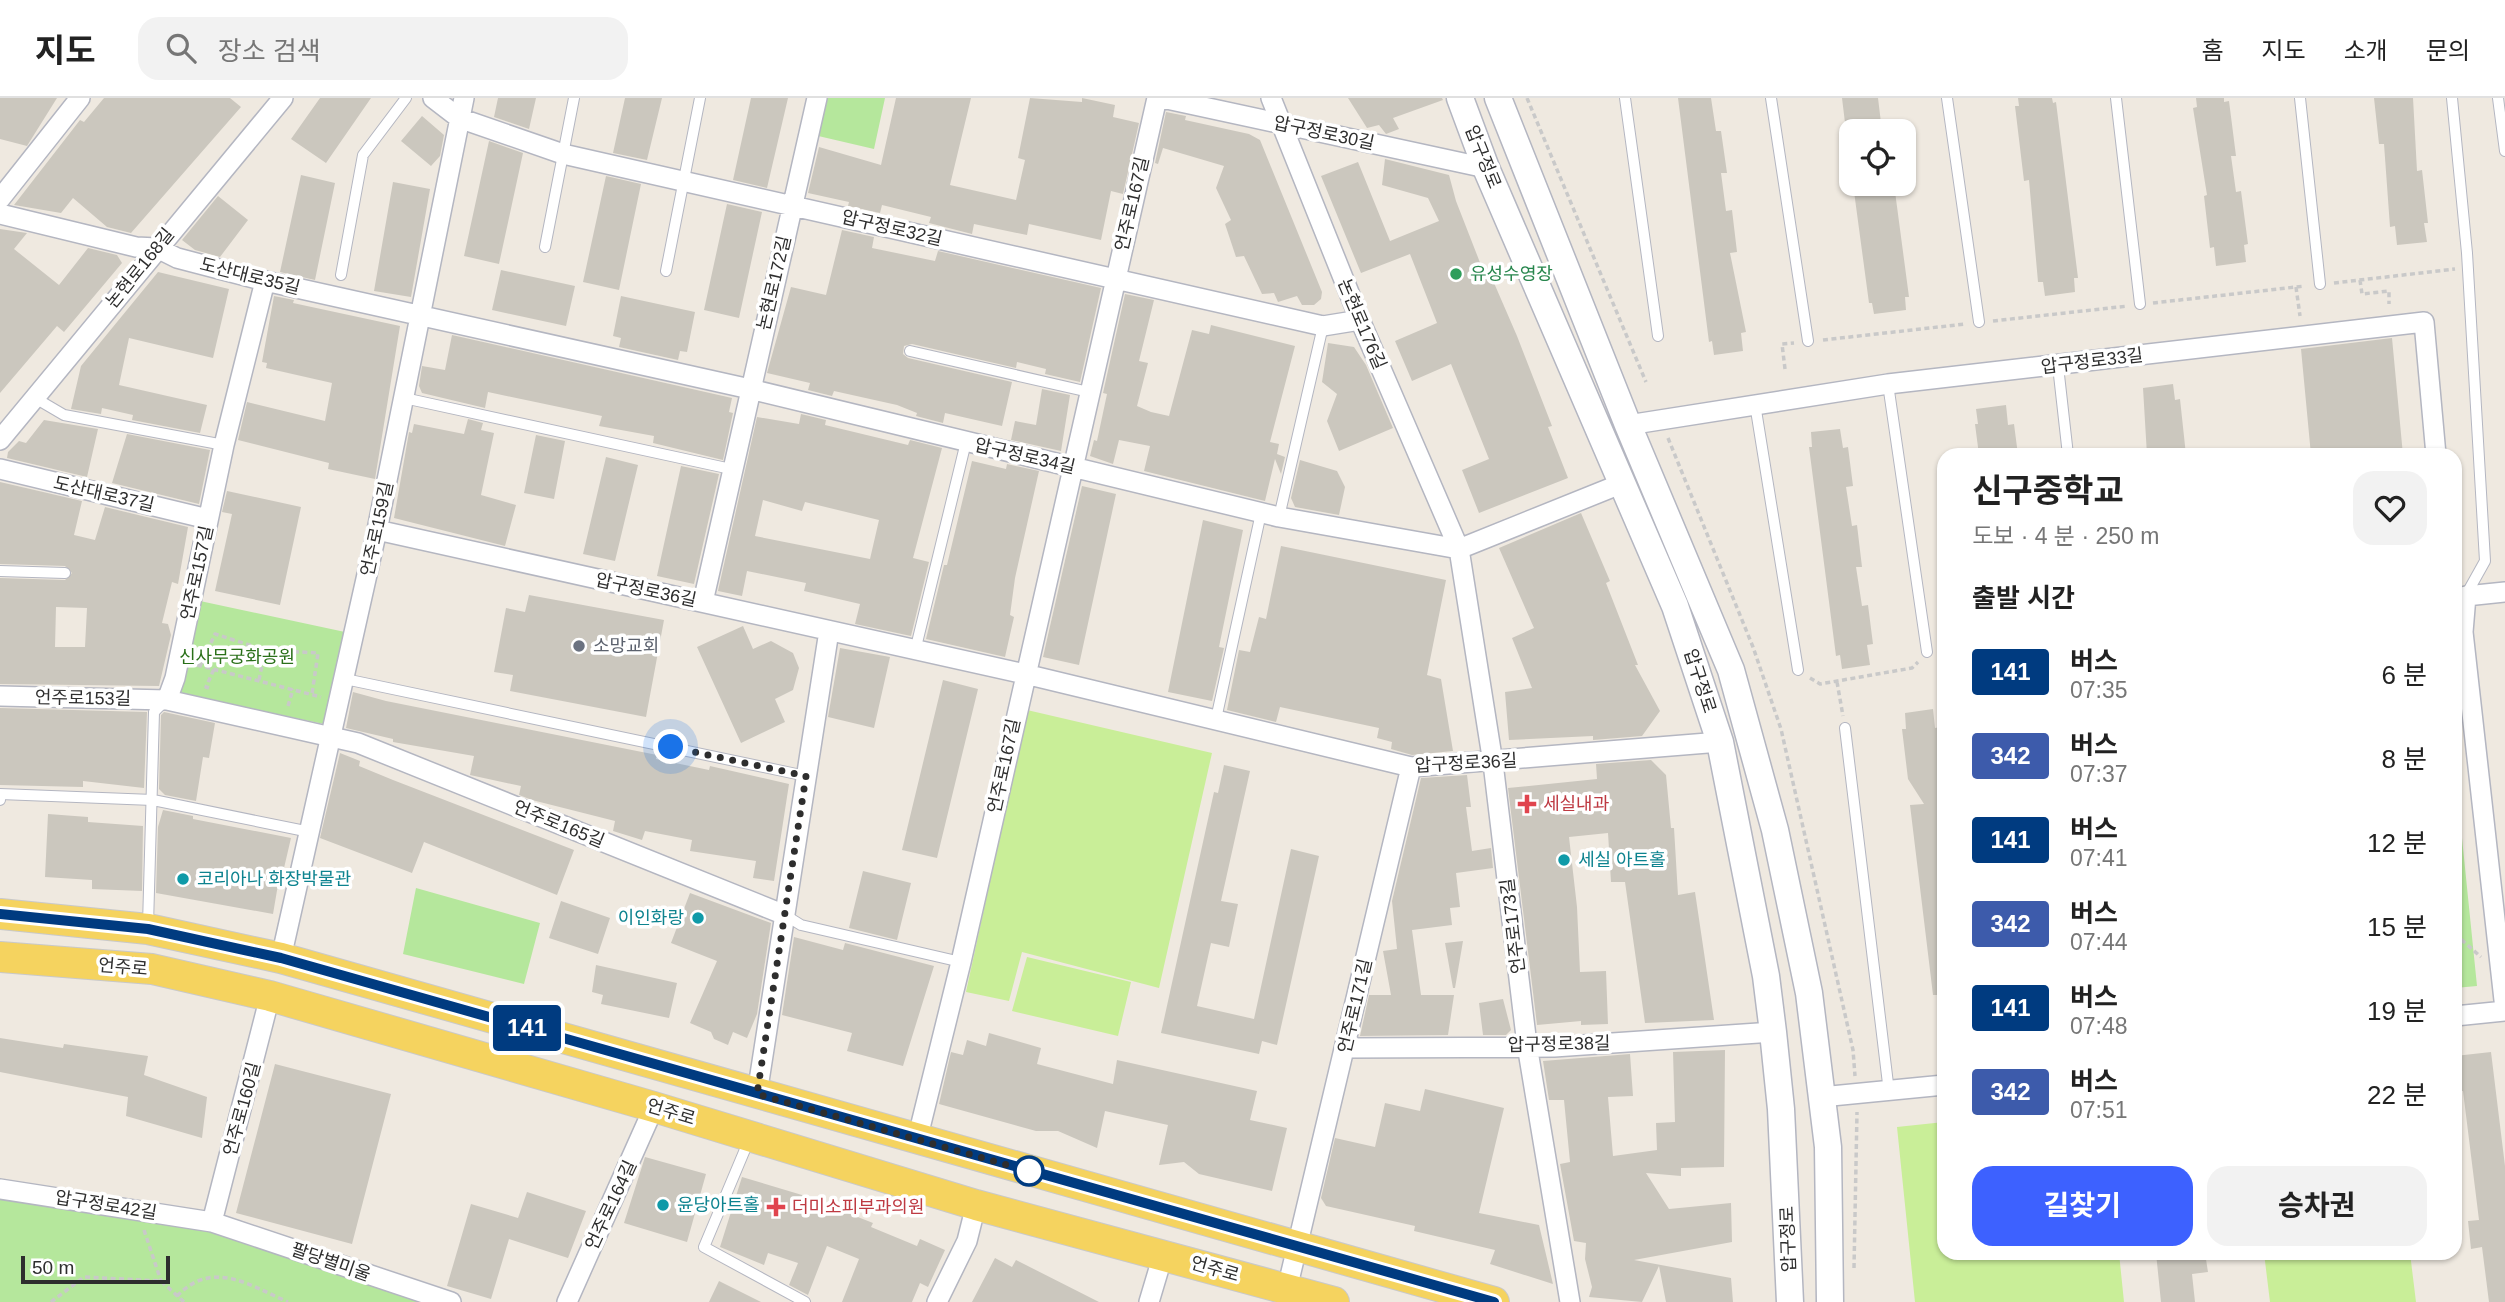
<!DOCTYPE html>
<html lang="ko">
<meta charset="utf-8">
<style>
body{margin:0;font-family:Helvetica,"Noto Sans KR",sans-serif;background:#f2f2f2;color:#222;height:100vh;display:flex;flex-direction:column;font-size:26px;white-space:nowrap}
*{box-sizing:border-box;margin:0}
p{font-size:23px;color:#767676}
.icon{flex:none;width:38px;height:38px;fill:none;stroke:currentColor;stroke-width:2;stroke-linecap:round;stroke-linejoin:round}
.map{position:relative;flex:1;overflow:hidden}
.sheet{position:absolute;left:1937px;top:350px;width:525px;height:812px;display:flex;flex-direction:column;background:#fff;border-radius:21px;box-shadow:0 2px 5px #0004}
.sheet>*{flex:none}
.badge{padding:0 14px;border-radius:5px;font-size:24px;line-height:46px}
.tools{position:absolute;left:1839px;top:21px;display:grid;gap:14px}
.tools a{display:grid;place-items:center;width:77px;height:77px;border-radius:14px;background:#fff;box-shadow:0 2px 5px #0004;font-size:35px}
.scale{position:absolute;left:21px;bottom:18px;width:149px;box-sizing:border-box;padding-left:7px;border:4px solid #2e2e2e;border-top:0;font-size:19px;line-height:24px;white-space:nowrap;color:#2e2e2e;-webkit-text-stroke:5px #fff;paint-order:stroke}
.you{position:absolute;width:35px;height:35px;margin:-18px;border:5px solid #fff;border-radius:50%;background:#1a73e8;box-shadow:0 0 0 10px #1a73e833}
.map>.badge{position:absolute;translate:-50% -50%;box-shadow:0 0 0 4px #fff}
h2{padding:0 35px;font-size:26px;line-height:63px}
.round{display:grid;place-items:center;flex:none;width:74px;height:74px;border-radius:21px;background:#f2f2f2}
.overview{display:flex;align-items:center;justify-content:space-between;height:119px;padding:0 35px}
h1{font-size:33px;font-weight:700;line-height:52px}
.action{display:flex;gap:14px;margin-top:auto;padding:14px 35px}
.action a{flex:1;height:80px;border-radius:21px;background:#3d61ff;color:#fff;font-size:28px;font-weight:700;line-height:80px;text-align:center}
.action a+a{background:#f2f2f2;color:#222}
ul{padding:0;list-style:none}
li{display:flex;align-items:center;gap:21px;height:84px;padding:0 35px}
li div{flex:1}
li b{display:block;font-size:26px}
li em{font-style:normal}
li .badge{min-width:77px;font-weight:700;text-align:center}
header{display:flex;align-items:center;gap:42px;box-sizing:border-box;height:98px;padding:0 35px;background:#fff;border-bottom:2px solid #e0e0e0}
header strong{font-size:33px}
nav{display:flex;gap:38px;margin-inline-start:auto;font-size:24px}
.search{width:490px;height:63px;background:#f2f2f2;display:flex;align-items:center;gap:18px;box-sizing:border-box;padding:0 24px;border-radius:21px;color:#767676;font-size:26px}
.map>svg:first-child{display:block}
.green{fill:#b5e79c}
.pitch{fill:#c9ee98}
.building{fill:#cbc7be;fill-rule:evenodd}
.lines{fill:none;stroke-linecap:round;stroke-linejoin:round}
.service-casing{stroke:#b4b6c1;stroke-width:12}
.minor-casing{stroke:#b4b6c1;stroke-width:22}
.secondary-casing{stroke:#b4b6c1;stroke-width:29}
.primary-casing{stroke:#c9c9c9;stroke-width:32}
.path{stroke:#c9c9c9;stroke-width:3.5;stroke-dasharray:5 3.5;stroke-linecap:butt}
.service{stroke:#fff;stroke-width:10}
.minor{stroke:#fff;stroke-width:19}
.secondary{stroke:#fff;stroke-width:26}
.primary{stroke:#f5d35f;stroke-width:30}
.line-casing{stroke:#fff;stroke-width:16}
.line{stroke:#003b80;stroke-width:10}
.walk{stroke:#2e2e2e;stroke-width:7;stroke-dasharray:0 12.6}
.leisure-dot{fill:#2e9e5b;stroke:#fff;stroke-width:2.5}
.worship-dot{fill:#6b7280;stroke:#fff;stroke-width:2.5}
.health-dot{fill:#e0444e;stroke:#fff;stroke-width:2.5}
.culture-dot{fill:#0f9aa8;stroke:#fff;stroke-width:2.5}
.stop-dot{fill:#fff;stroke:#003b80;stroke-width:3.5}
.labels{text-anchor:middle;stroke-width:7;stroke-linejoin:round;paint-order:stroke}
.street-label{font-size:18px;fill:#2e2e2e;stroke:#fff}
.leisure-label{font-size:18px;fill:#27864d;stroke:#fff;text-anchor:start}
.worship-label{font-size:18px;fill:#5b616d;stroke:#fff;text-anchor:start}
.park-label{font-size:18px;fill:#2a7019;stroke:#fff}
.health-label{font-size:18px;fill:#be3a42;stroke:#fff;text-anchor:start}
.culture-label{font-size:18px;fill:#0d838f;stroke:#fff;text-anchor:start}
</style>
<header>
<strong>지도</strong>
<div class="search"><svg class="icon" aria-label="search" viewBox="0 0 24 24"><circle cx="10" cy="10" r="6"/><path d="M15 15l6 6"/></svg>장소 검색</div>
<nav><a>홈</a><a>지도</a><a>소개</a><a>문의</a></nav>
</header>
<div class="map">
<svg width="2505" height="1204" viewBox="0 0 2505 1204">
<rect width="100%" height="100%" fill="#efe9e0"/>
<path class="green" d="M823,0H885L874,51L814,37Z
M200,503L345,534L324,626L180,596Z
M2455,671L2477,888L2455,890Z
M416,790L540,825L524,886L403,856Z
M0,1090L230,1128L444,1204H0Z"/>
<path class="pitch" d="M1027,612L1212,655L1159,890L1022,854L1009,903L966,894Z
M1027,859L1131,884L1118,938L1012,913Z
M1944,1024V1155H2119L2124,1204H1915L1897,1029Z
M2264,1155H2410L2416,1204H2270Z"/>
<path class="building" d="M0,0H57L27,48L0,41Z
M104,0H230L241,9L131,135L107,129L73,100L61,115L14,107L80,22L84,24Z
M320,0H371L326,65L291,41Z
M498,0H536L529,31L494,19Z
M625,0H662L647,62L613,55Z
M751,0H788L767,90L733,82Z
M896,0H971L950,87L1016,102L1025,62L1018,60L1030,0L1082,4V0L1115,7L1113,19L1139,25L1123,96L1111,93L1101,142L1029,126L1027,137L974,126L972,136L929,125L931,119L882,107L880,115L848,108L849,104L808,95L819,49L881,67Z
M1348,0H1442L1443,2L1393,20L1399,31L1386,36L1379,27L1367,30Z
M1678,0H1711L1716,33H1721L1727,75H1721L1726,113L1732,112L1737,154L1730,155L1746,234L1741,235L1743,253L1714,257L1712,243L1709,244Z
M1842,0H1878L1882,33H1846Z
M2018,0H2052L2053,5L2056,4L2078,180H2074L2075,194L2045,198L2043,184H2038L2029,82L2024,83L2015,8H2019Z
M2196,0H2224V4L2229,3L2236,58H2231L2236,94L2241,93L2248,146L2244,147L2246,164L2216,168L2214,149L2210,150L2204,98L2207,97L2193,10L2197,9Z
M2374,0H2413L2417,73L2422,72L2428,125H2424L2427,144L2397,147L2395,128L2390,129L2384,46H2379Z
M1166,14L1186,18L1185,22L1249,36L1260,42L1322,194L1321,201L1314,207H1302L1297,198L1278,204L1274,195L1262,196L1244,158L1236,159L1225,126L1231,122L1216,90L1224,68L1163,50L1158,66L1155,65Z
M422,18L444,37L440,58L431,68L401,43Z
M489,43L523,55L499,166L464,158Z
M1385,61L1449,77L1456,103L1486,180L1491,178L1517,238L1552,328L1548,329L1568,380L1479,415L1462,372L1489,361L1451,266L1412,283L1395,243L1437,225L1410,156L1361,175L1321,78L1358,64L1390,143L1439,123L1428,100L1382,87Z
M301,77L335,85L315,182L280,174Z
M606,78L641,86L619,192L583,184Z
M393,84L430,91L411,199L374,193Z
M1853,86H1894L1909,199H1905L1906,212L1874,216L1872,205H1869Z
M218,98L248,122L220,159L195,152L182,142Z
M727,106L762,114L739,220L704,212Z
M0,131L27,135L14,151L59,187L88,150L117,157L122,165L64,234L57,228L0,295Z
M842,132L874,139L872,150L935,163L938,153L1101,190L1080,284L1045,276L1046,271L1017,264L1016,270L912,246L904,248L903,256L908,260L1012,284L1002,328L945,315L943,325L916,318L917,315L897,307L834,293L832,298L808,292L810,285L767,275L791,189L826,197Z
M501,172L575,188L566,228L492,212Z
M158,174L229,191L213,260L129,240L119,287L207,307L200,335L132,322L133,317L102,310L101,316L71,311L81,268Z
M1125,196L1154,202L1139,263L1148,265L1137,308L1151,314L1169,318L1192,232L1209,236L1211,227L1295,248L1270,344L1279,346L1277,356L1285,359L1281,376L1275,361L1265,403L1144,373L1150,348L1119,342L1113,366L1090,358L1094,342L1097,343L1107,296L1103,295Z
M274,198L294,202L293,205L400,228L375,381L328,371L329,365L238,342L247,304L325,323L332,285L266,270L267,265L262,264Z
M621,198L695,214L687,254L680,253L678,262L619,249L621,240L613,238Z
M452,237L732,300L729,314L733,315L723,362L653,345L654,338L599,328L602,318L488,294L485,310L422,295L419,288L422,268L445,272Z
M2392,240L2403,357H2311L2301,251Z
M1328,245L1354,249L1366,267L1393,330L1339,353L1327,323L1337,296L1322,284Z
M2173,286L2175,302L2180,301L2186,357H2147L2143,290Z
M1042,291L1070,297L1061,353L1011,342L1015,323L1036,327Z
M2006,307L2008,327L2014,326L2018,357H1979L1975,326H1978L1976,311Z
M801,316L826,322L825,327L908,347L910,342L942,350L913,460L929,464L911,538L855,526L860,506L804,493L806,485L747,473L742,498L718,493L757,319L799,326ZM763,402L802,413L805,404L879,422L870,461L755,438Z
M468,321L483,325L481,332L494,335L481,397L516,407L505,448L394,420L409,334L412,335L414,326L464,336Z
M44,322L98,331L87,379L7,360L8,354L19,343L26,345Z
M1840,331L1843,350L1848,349L1853,388L1846,389L1852,428L1857,427L1862,469H1856L1862,508L1868,507L1873,546L1867,547L1870,567L1842,571L1840,557L1836,558L1809,349H1812L1811,334Z
M127,336L210,352L199,406L112,385Z
M536,337L565,343L554,401L524,395Z
M606,359L638,367L615,463L583,456Z
M1300,362L1337,373L1345,389L1339,417L1295,409L1291,400Z
M972,363L1006,371L1007,366L1039,373L1015,480L1010,517L1014,519L1005,559L926,541L944,467H947Z
M681,368L719,376L694,486L657,478Z
M0,384L82,403L74,437L95,442L105,409L188,429L178,486L172,484L162,525L168,526L171,537L159,588L0,586V480L65,482L72,475L65,468L0,466ZM56,509L87,510L85,549H55Z
M1082,388L1116,396L1079,567L1043,559Z
M227,393L301,409L280,507L215,493L232,416L222,414Z
M1581,415L1610,483L1606,485L1638,567H1635L1660,613L1642,638L1593,642V638L1509,642L1505,594L1532,590L1512,540L1534,530L1499,450Z
M1203,422L1243,432L1219,549L1224,550L1212,603L1168,594Z
M1281,448L1446,482L1427,577L1441,581L1453,653L1412,657L1391,651L1392,644L1377,640L1379,630L1280,609L1276,624L1227,612L1239,552L1250,554L1259,519L1266,521Z
M529,497L664,522L646,619L510,593L513,577L494,574L506,510L525,514Z
M743,528L753,551L771,543L793,555L799,570L793,592L775,601L785,624L741,645L697,549Z
M840,550L890,559L874,630L828,619Z
M943,582L978,591L937,760L902,752Z
M353,594L386,603L657,657L656,661L709,672L710,668L789,686L774,783L753,780L756,763L690,753L692,742L645,733L642,742L613,733L615,723L532,702L519,697L521,688L470,677L474,658L393,644V641L346,630Z
M0,610L147,614L144,690L83,683V689L0,687Z
M1933,611L1935,630L1940,629L1944,671H1939L1944,709V897H1933L1910,707L1924,706L1908,681L1902,631H1906L1905,615Z
M164,614L215,625L209,660L203,659L196,703L165,697L159,691L161,617Z
M340,655L360,663L359,668L393,682L574,752L557,797L424,744L412,775L320,740Z
M1651,662L1666,677L1671,730H1674L1678,797L1695,794L1714,922L1645,925L1625,784H1611L1608,735L1569,739L1577,809L1580,874L1606,873L1608,926L1581,927V923L1537,927L1508,690L1597,681L1596,666Z
M1224,667L1250,673L1221,803L1238,806L1229,849L1211,845L1197,908L1254,921L1291,751L1319,758L1277,947L1262,943L1259,956L1161,935L1214,694L1218,695Z
M1467,677L1471,709H1466L1472,753L1491,750L1493,770L1456,775L1460,809L1450,810L1452,827L1412,832L1421,897H1454L1448,937L1360,938L1369,897H1391L1383,853L1397,851L1392,803L1421,680Z
M163,712L193,718V721L291,740L284,770L281,769L273,816L156,795L158,729Z
M48,716L88,719V724L143,728L142,793L92,791V782L45,779Z
M863,773L911,785L897,842L849,830Z
M690,795L771,825L757,916L747,940L733,934L728,947L714,941L711,934L690,925L717,863L671,845Z
M561,803L610,820L598,856L549,840Z
M794,839L843,852L845,845L934,868L903,968L847,953L852,935L782,917Z
M1463,843L1455,890H1453L1445,845Z
M596,867L677,885L669,920L601,906L603,897L592,894Z
M1503,901L1511,932L1506,937H1483L1479,905Z
M989,935L1041,950L1037,966L1113,986L1117,962L1257,993L1250,1022L1287,1030L1272,1093L1199,1076L1184,1064L1159,1067L1168,1027L1105,1013L1097,1050L1058,1033H1036L939,1006L951,954L963,957L967,942L986,948Z
M0,940L63,950L64,946L148,958L144,977L207,999L202,1040L126,1018L128,999L0,974Z
M1725,952L1724,1069L1681,1070V1078L1646,1075L1669,1111L1731,1105L1732,1144L1634,1162L1731,1180L1733,1204H1666L1659,1168L1642,1204L1589,1199L1592,1189L1585,1161L1586,1145L1574,1143L1560,1066L1570,1064L1564,1002H1549L1543,963L1630,956L1633,998L1608,999L1613,1058L1657,1052L1656,1025L1675,1024L1673,954Z
M2491,954L2505,1068V1204H2489L2482,1149L2471,1151L2468,1123L2479,1122L2463,993L2455,994V958Z
M275,966L391,996L352,1146L236,1115Z
M1425,991L1504,1010L1479,1115L1539,1127L1553,1186L1490,1166L1495,1152L1414,1133L1415,1128L1326,1108L1321,1100L1335,1040L1375,1049L1385,1005L1420,1013Z
M645,1059L706,1076L687,1144L624,1125Z
M742,1079L802,1097L873,1125L871,1129L917,1148L920,1141L945,1152L928,1189L920,1185L912,1204H842L859,1161L827,1148L808,1197L789,1187L798,1165L768,1155L764,1167L720,1149Z
M527,1094L586,1113L568,1160L509,1141L491,1201L447,1188L471,1106L518,1120Z
M2156,1155H2205L2208,1174L2192,1176L2195,1204H2161Z
M995,1160L1012,1169L1016,1162L1099,1204H972Z
M719,1183L761,1204H709Z"/>
<g class="lines">
<defs>
<path id="service" d="M1625,0L1658,238
M1771,0L1808,243
M1947,0L1979,224
M2116,0L2140,206
M2300,0L2320,186
M2452,0L2467,155L2485,463L2466,497
M2498,0L2505,53
M545,149L574,0
M666,173L700,0
M341,177L363,57L406,0
M910,253L1089,294
M2058,268L2068,357
M1888,286L1927,554
M35,300L64,317L224,347
M404,300L731,371
M1755,306L1798,572
M1279,419L1323,228
M0,473L65,475
M915,553L966,344
M345,581L806,678
M1216,621L1261,415
M1845,630L1889,994
M0,702V696L153,702L310,734
M785,817L801,827L961,864
M148,827L154,614L166,602
M749,1042L704,1149L805,1204"/>
<path id="minor" d="M433,0L459,20L563,56L1323,228L1360,222
M1162,0L1486,70
M1271,0L1360,222L1459,451L1493,665L1527,947L1570,1204
M0,101L80,0
M0,116L136,149L157,150L177,160L265,183L750,291L1279,419L1459,451L1623,385
M1628,327L1888,286L2424,224L2436,357
M0,342L283,0
M0,371L208,421
M377,432L1025,576L1411,669L1720,644
M2466,498L2463,534L2505,911
M2466,498L2505,494
M703,504L817,0
M0,598L167,602L358,645L785,817
M167,602L175,580L224,347L265,183
M281,860L377,432L464,0
M2455,918L2505,913
M1345,950L1554,949L1773,934
M757,996L829,533
M1821,999L1944,987
M917,1042L961,864L1157,0
M0,1091L212,1124L451,1204
M212,1124L270,898
M1287,1191L1411,669
M567,1204L654,1009
M937,1204L967,1143L976,1107
M1149,1204L1163,1157"/>
<path id="secondary" d="M1460,0L1486,70L1675,508L1720,644L1766,878L1773,934L1781,1011L1790,1204
M1498,0L1628,327L1731,572L1775,732L1809,895L1828,1049L1830,1204"/>
<path id="primary" d="M0,816L148,831L281,860L1494,1204
M0,859L152,871L270,898L654,1009L976,1107L1334,1204"/>
</defs>
<use href="#service" class="service-casing"/>
<use href="#minor" class="minor-casing"/>
<use href="#secondary" class="secondary-casing"/>
<use href="#primary" class="primary-casing"/>
<path class="path" d="M1527,0L1646,284
M2360,182L2362,196L2389,193V206
M2334,185L2455,171
M2296,189L2300,218
M2153,205L2305,188
M1993,223L2128,208
M1823,242L1965,226
M1785,271L1782,246L1794,245
M1668,340L1753,549L1781,631L1853,952L1855,978
M197,567L321,599
M200,568L215,536L265,552
M1810,580L1820,586L1912,570L1918,564
M259,582L265,552L318,555L312,596
M1837,584L1843,618
M209,590L206,589L214,571
M288,608L293,591
M2455,836L2481,859
M144,1132L161,1183
M1854,1170L1857,1014
M177,1198C213,1161 249,1187 288,1204
M51,1204L84,1179L161,1183L184,1204"/>
<use href="#service" class="service"/>
<use href="#minor" class="minor"/>
<use href="#secondary" class="secondary"/>
<use href="#primary" class="primary"/>
</g>
<g class="lines">
<defs>
<path id="line" d="M0,816L148,831L281,860L1494,1204"/>
</defs>
<use href="#line" class="line-casing"/>
<use href="#line" class="line"/>
<path class="walk" d="M671,649L806,678L757,996L1029,1073"/>
</g>
<circle class="leisure-dot" cx="1456" cy="176" r="7"/>
<circle class="worship-dot" cx="579" cy="548" r="7"/>
<g class="health-dot">
<path d="M1523.5 695.5h7v7h7v7h-7v7h-7v-7h-7v-7h7z"/>
<path d="M772.5 1098.5h7v7h7v7h-7v7h-7v-7h-7v-7h7z"/>
</g>
<g class="culture-dot">
<circle cx="1564" cy="762" r="7"/>
<circle cx="183" cy="781" r="7"/>
<circle cx="698" cy="820" r="7"/>
<circle cx="663" cy="1107" r="7"/>
</g>
<circle class="stop-dot" cx="1029" cy="1073" r="14"/>
<g class="labels">
<g class="street-label">
<text transform="translate(1324 35) rotate(12)" y="6">압구정로30길</text>
<text transform="translate(1483 59) rotate(68)" y="6">압구정로</text>
<text transform="translate(1132 106) rotate(-77)" y="6">언주로167길</text>
<text transform="translate(892 130) rotate(13)" y="6">압구정로32길</text>
<text transform="translate(140 170) rotate(-51)" y="6">논현로168길</text>
<text transform="translate(250 178) rotate(14)" y="6">도산대로35길</text>
<text transform="translate(774 185) rotate(-77)" y="6">논현로172길</text>
<text transform="translate(1362 226) rotate(67)" y="6">논현로176길</text>
<text transform="translate(2092 263) rotate(-7)" y="6">압구정로33길</text>
<text transform="translate(1025 358) rotate(13)" y="6">압구정로34길</text>
<text transform="translate(104 396) rotate(13)" y="6">도산대로37길</text>
<text transform="translate(377 431) rotate(-78)" y="6">언주로159길</text>
<text transform="translate(197 475) rotate(-78)" y="6">언주로157길</text>
<text transform="translate(646 492) rotate(12)" y="6">압구정로36길</text>
<text transform="translate(1700 583) rotate(72)" y="6">압구정로</text>
<text transform="translate(83 600) rotate(1)" y="6">언주로153길</text>
<text transform="translate(1466 665) rotate(-3)" y="6">압구정로36길</text>
<text transform="translate(1004 668) rotate(-78)" y="6">언주로167길</text>
<text transform="translate(559 726) rotate(22)" y="6">언주로165길</text>
<text transform="translate(1513 828) rotate(-97)" y="6">언주로173길</text>
<text transform="translate(123 869) rotate(5)" y="6">언주로</text>
<text transform="translate(1355 908) rotate(-77)" y="6">언주로171길</text>
<text transform="translate(1559 946) rotate(-1)" y="6">압구정로38길</text>
<text transform="translate(242 1011) rotate(-75)" y="6">언주로160길</text>
<text transform="translate(671 1014) rotate(17)" y="6">언주로</text>
<text transform="translate(106 1107) rotate(9)" y="6">압구정로42길</text>
<text transform="translate(611 1107) rotate(-65)" y="6">언주로164길</text>
<text transform="translate(1788 1141) rotate(-92)" y="6">압구정로</text>
<text transform="translate(331 1164) rotate(19)" y="6">팔당별미울</text>
<text transform="translate(1215 1171) rotate(16)" y="6">언주로</text>
</g>
<g class="leisure-label">
<text x="1470" y="182">유성수영장</text>
</g>
<g class="worship-label">
<text x="593" y="554">소망교회</text>
</g>
<g class="park-label">
<text x="237" y="565">신사무궁화공원</text>
</g>
<g class="health-label">
<text x="1543" y="712">세실내과</text>
<text x="792" y="1115">더미소피부과의원</text>
</g>
<g class="culture-label">
<text x="1578" y="768">세실 아트홀</text>
<text x="197" y="787">코리아나 화장박물관</text>
<text x="684" y="826" text-anchor="end">이인화랑</text>
<text x="677" y="1113">윤당아트홀</text>
</g>
</g>
</svg>
<div class="tools">
<a><svg class="icon" aria-label="locate" viewBox="0 0 24 24"><circle cx="12" cy="12" r="6"/><path d="M12 2v4M12 18v4M2 12h4M18 12h4"/></svg></a>
</div>
<div class="scale">50 m</div>
<div class="you" style="left:671px;top:649px"></div>
<b class="badge" style="left:527px;top:930px;background:#003b80;color:#fff">141</b>
<section class="sheet">
<div class="overview"><div><h1>신구중학교</h1><p>도보 · 4 분 · 250 m</p></div><a class="round"><svg class="icon" aria-label="heart" viewBox="0 0 24 24"><path d="M12 20l-8-8c-3-5 5-10 8-4 3-6 11-1 8 4z"/></svg></a></div>
<h2>출발 시간</h2>
<ul>
<li><span class="badge" style="background:#003b80;color:#fff">141</span><div><b>버스</b><p>07:35</p></div><em>6 분</em></li>
<li><span class="badge" style="background:#3d5bab;color:#fff">342</span><div><b>버스</b><p>07:37</p></div><em>8 분</em></li>
<li><span class="badge" style="background:#003b80;color:#fff">141</span><div><b>버스</b><p>07:41</p></div><em>12 분</em></li>
<li><span class="badge" style="background:#3d5bab;color:#fff">342</span><div><b>버스</b><p>07:44</p></div><em>15 분</em></li>
<li><span class="badge" style="background:#003b80;color:#fff">141</span><div><b>버스</b><p>07:48</p></div><em>19 분</em></li>
<li><span class="badge" style="background:#3d5bab;color:#fff">342</span><div><b>버스</b><p>07:51</p></div><em>22 분</em></li>
</ul>
<div class="action"><a>길찾기</a><a>승차권</a></div>
</section>
</div>
